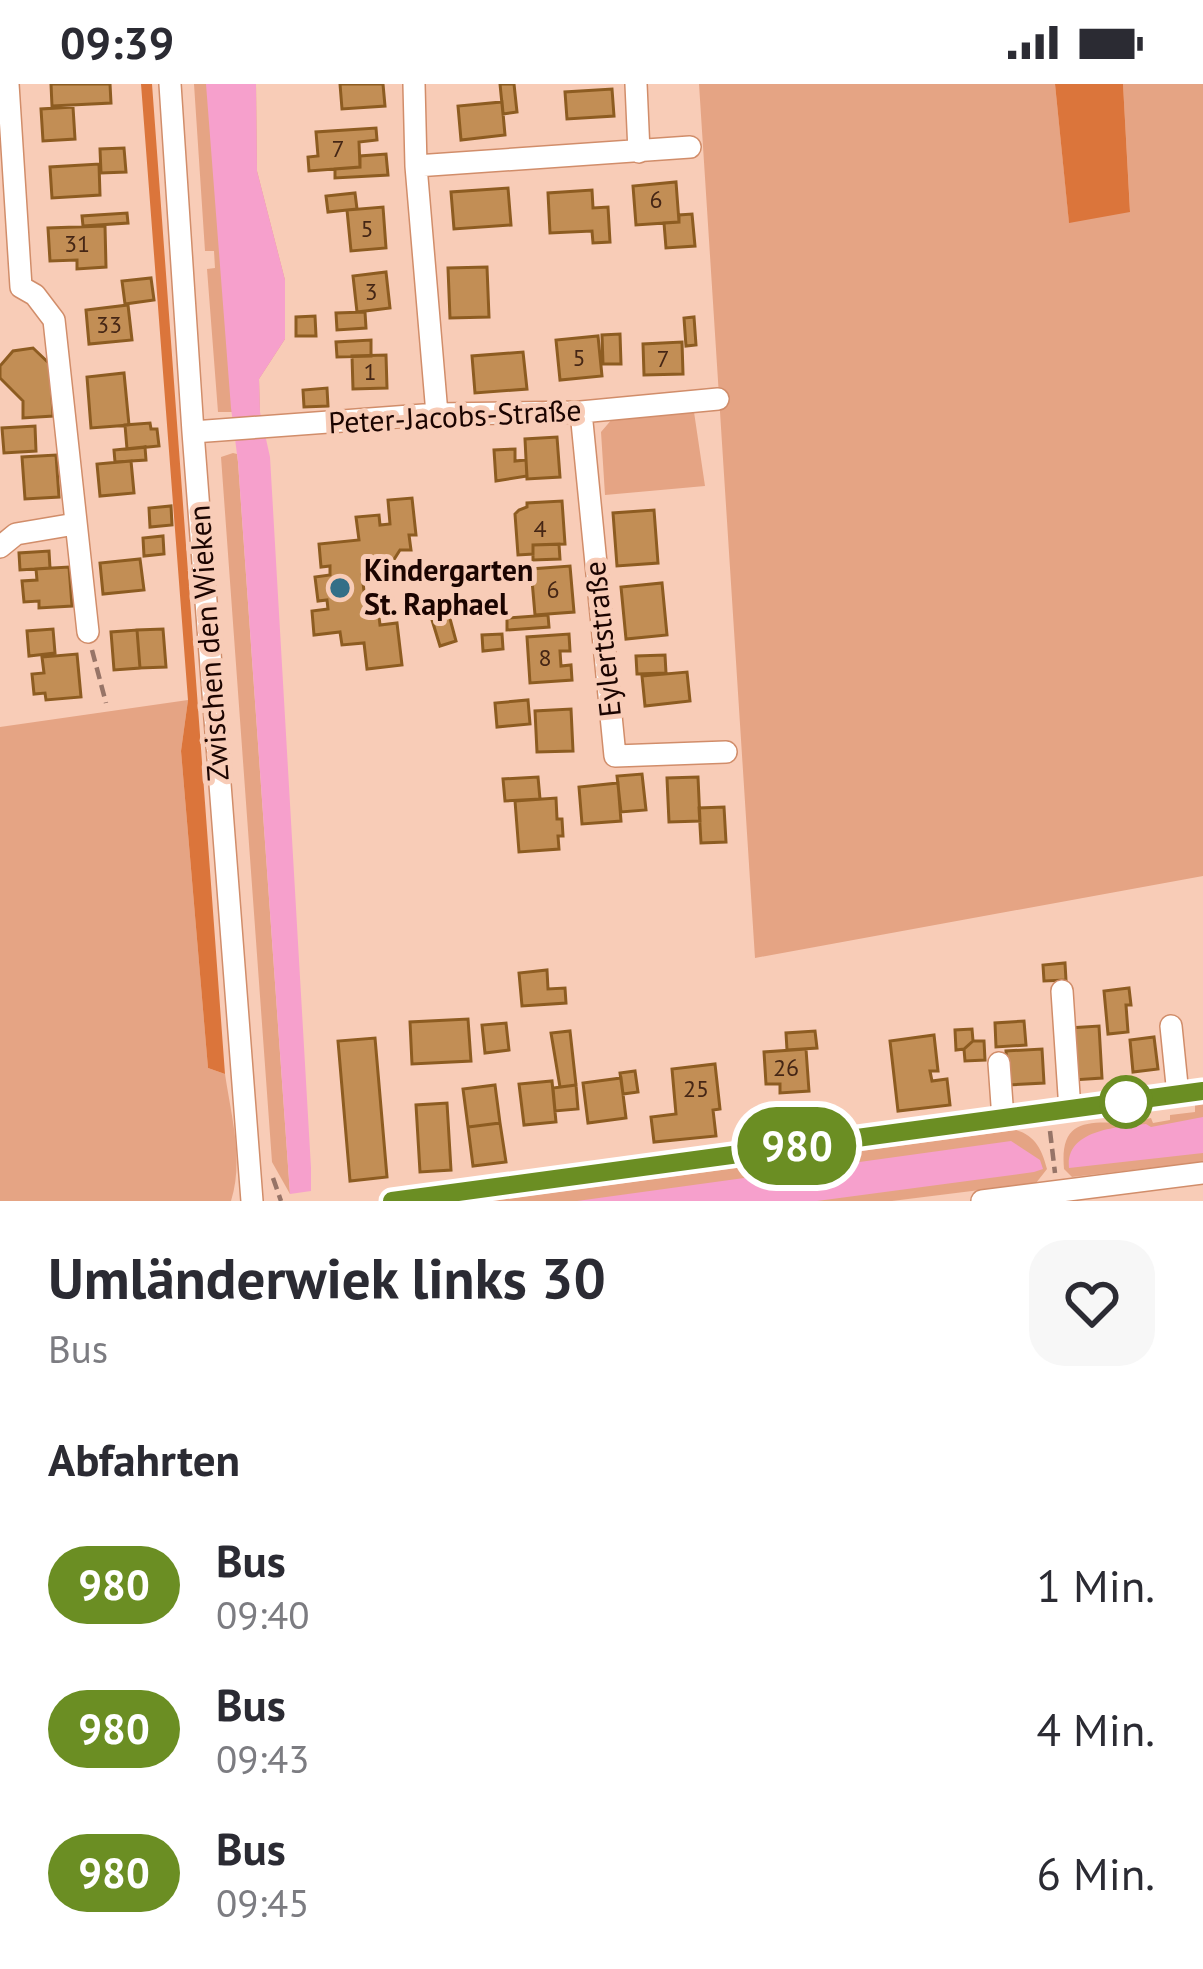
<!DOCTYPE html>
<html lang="de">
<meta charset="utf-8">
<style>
body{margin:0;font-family:"PT Sans",sans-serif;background:#f7f7f7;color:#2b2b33;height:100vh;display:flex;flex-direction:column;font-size:45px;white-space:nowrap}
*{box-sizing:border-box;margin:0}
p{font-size:39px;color:#7c7c81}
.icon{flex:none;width:66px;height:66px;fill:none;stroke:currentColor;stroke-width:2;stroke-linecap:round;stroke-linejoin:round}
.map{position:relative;height:1117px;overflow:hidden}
.panel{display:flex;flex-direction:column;background:#fff;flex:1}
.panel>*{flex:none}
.badge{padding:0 24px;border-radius:39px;font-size:42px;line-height:78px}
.map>.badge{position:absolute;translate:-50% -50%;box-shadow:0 0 0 6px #fff}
h2{padding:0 48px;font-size:45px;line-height:108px}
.round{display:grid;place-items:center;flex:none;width:126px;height:126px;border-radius:36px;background:#f7f7f7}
.headline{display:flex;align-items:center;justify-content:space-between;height:204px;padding:0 48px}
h1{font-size:57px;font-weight:700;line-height:90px}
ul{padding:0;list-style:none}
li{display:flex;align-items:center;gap:36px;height:144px;padding:0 48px}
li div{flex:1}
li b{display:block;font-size:45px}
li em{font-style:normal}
li .badge{min-width:132px;font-weight:700;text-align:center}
.status{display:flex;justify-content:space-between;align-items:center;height:84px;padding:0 60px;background:#fff;direction:ltr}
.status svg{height:33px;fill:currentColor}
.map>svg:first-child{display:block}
.green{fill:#e5a484}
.forest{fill:#db753b}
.water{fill:#f6a0cc}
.building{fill:#c28e55;stroke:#8d5c21;stroke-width:3}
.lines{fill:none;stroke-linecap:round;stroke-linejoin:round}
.minor-casing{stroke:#d18d6a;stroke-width:24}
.path{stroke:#977467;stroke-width:4.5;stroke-dasharray:12 6;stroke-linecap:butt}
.minor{stroke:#fff;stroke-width:21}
.line-casing{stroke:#fff;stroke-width:27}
.line{stroke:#6b8e23;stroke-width:18}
.poi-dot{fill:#346f87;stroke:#f8ccb7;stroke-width:4.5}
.stop-dot{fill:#fff;stroke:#6b8e23;stroke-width:6}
.labels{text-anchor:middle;stroke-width:10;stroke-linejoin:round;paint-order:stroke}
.number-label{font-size:24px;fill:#452615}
.street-label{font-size:30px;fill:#1b0400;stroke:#f8ccb7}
.poi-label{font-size:30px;font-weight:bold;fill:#1b0400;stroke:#f8ccb7;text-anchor:start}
</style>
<div class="status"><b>09:39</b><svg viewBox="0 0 49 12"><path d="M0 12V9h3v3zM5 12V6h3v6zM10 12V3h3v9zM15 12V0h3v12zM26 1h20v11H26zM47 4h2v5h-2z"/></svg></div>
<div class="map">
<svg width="1203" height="1117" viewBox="0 0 1203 1117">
<rect width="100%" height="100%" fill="#f8ccb7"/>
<path class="green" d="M194,0H256L257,87L285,196V255L259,295L260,328H218L207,185L215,184L214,167H205Z
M699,0H1055L1069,138L1130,127L1123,0H1203V792L755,874Z
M694,328L705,402L605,411L601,348L613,334Z
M233,369L237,370L238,378L290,1110L272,1078L221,373Z
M188,616L181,667L208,984L225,990C231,1031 244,1076 231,1117H0V643Z
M1203,1020V1078L1072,1093L1064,1085C1060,1039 1082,1037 1121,1039C1130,1039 1142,1036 1151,1034L1153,1039L1170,1036V1031L1195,1028V1021Z
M1016,1046C1036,1052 1042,1066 1047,1085L1036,1099L892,1117H492Z"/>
<path class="forest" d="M141,0H152L225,990L208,984L181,667L188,616Z
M1055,0H1123L1130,128L1069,139Z"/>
<path class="water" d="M206,0H256L257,87L285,196V255L259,295L260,328L270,373L311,1084V1107L290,1110L238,378L231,324Z
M1203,1033V1069L1069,1084C1065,1045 1119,1043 1146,1040L1151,1043Z
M1011,1057L1040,1076L1043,1085L1034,1088L817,1117H577Z"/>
<path class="building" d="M51,0H110L111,19L52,22Z
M340,0H383L385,22L342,25Z
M500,0H514L517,28L503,30Z
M612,5L614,32L567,35L565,8Z
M502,18L505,51L461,56L458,22Z
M73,23L75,55L43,57L41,25Z
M376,44L377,56L359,58L360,83L309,87L308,73L318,72L316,48Z
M124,64L126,88L101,89L100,65Z
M386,70L388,91L335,94V85L360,83V72Z
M99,80L100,111L52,114L50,83Z
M676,98L679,138L636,141L633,102Z
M508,104L511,141L454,145L451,108Z
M592,106L593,124L608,123L610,158L593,159L592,147L550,149L548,109Z
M355,109L357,125L328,128L326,112Z
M383,123L386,164L351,167L347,126Z
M127,129L128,139L83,142L82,132Z
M692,130L695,162L666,164L664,139L679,138V131Z
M105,142L106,183L77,185V176L50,177L48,144Z
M487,183L489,233L450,234L448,184Z
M386,188L390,224L357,228L353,192Z
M151,194L154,216L125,220L122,197Z
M128,221L132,256L89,260L86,226Z
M365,228L366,244L337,246L336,229Z
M315,232L316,252H296V233Z
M694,233L696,261L686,262L684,234Z
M620,250L621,280H603L602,251Z
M598,252L602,292L560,296L556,256Z
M371,256V272L337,273L336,258Z
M682,258L683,290L644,291L643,260Z
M33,264L56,286L51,294L53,332L23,334V317L0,294V282L13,267Z
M523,268L527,305L475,309L472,272Z
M386,271L387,304L353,305L352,272Z
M124,289L129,341L91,344L87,293Z
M327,304L328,322L304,323L303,306Z
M150,339L151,345H157L159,362L127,365L125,341Z
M35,342L36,367L4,369L2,344Z
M557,353L560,393L527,395L525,355Z
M145,363L146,376L115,378L114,366Z
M515,365V377L526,376L527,392L496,397L494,366Z
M56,371L59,413L25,415L22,373Z
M131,377L134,409L100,412L97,380Z
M412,414L416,451H409L411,466H400L393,477L373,479L362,490L365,516L377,515L380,541L397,539L402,581L367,585L364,559L342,561L340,548L314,551L312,527L328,525L327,516L318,517L315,493L330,491V482L321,483L319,460L359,456L356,433L379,431L380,441L390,440L388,416Z
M562,417L565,460L533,461V470L518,471L515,430L519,426L527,423V419Z
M171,422L172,441L150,443L149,424Z
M654,426L658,479L617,482L613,429Z
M163,452L164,470L144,472L143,454Z
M559,460L560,475L533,476V461Z
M49,467L50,484L20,486L19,469Z
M140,475L144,506L103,510L100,479Z
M570,482L574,528L535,531L531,485Z
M69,483L72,522L39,524V517L24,518L22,497L37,496L36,485Z
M662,499L667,551L626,555L621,503Z
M449,531L456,557L440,562L432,536Z
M548,531L549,543L507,546V534Z
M53,545L55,569L29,572L27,547Z
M163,545L166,583L140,584L137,546Z
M137,546L140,584L114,586L111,548Z
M502,550L503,565L483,567L482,551Z
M569,550L570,567H560L561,582L571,581L572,596L530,599L527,553Z
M77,570L81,613L46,616L45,609L34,610L32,590L44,589L42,573Z
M665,571L666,589L637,590L636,572Z
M687,588L690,617L645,622L642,592Z
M528,616L530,640L497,643L495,619Z
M571,625L573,667L537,668L535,627Z
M642,690L646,726L621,728L617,692Z
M538,693L540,715L505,717L503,695Z
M698,693L700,737L669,738L667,694Z
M618,699L621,737L582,740L579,703Z
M556,714L557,735H562L563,752H558L559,765L519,768L515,717Z
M724,723L726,758L701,759L699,724Z
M1065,879L1066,896L1044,897L1043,881Z
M547,886L548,905L565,904L566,919L522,922L519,889Z
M1129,904L1131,921H1126L1128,948L1108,950L1104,907Z
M468,935L471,977L412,980L410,938Z
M1024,937L1026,961L996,963L995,939Z
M506,939L509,966L485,969L482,941Z
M1099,942L1102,994L1073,996L1069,944Z
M972,945L973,957L964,965L956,966L955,946Z
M570,947L576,1001L560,1003L551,949Z
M815,947L817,964L787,966L786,949Z
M934,951L938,987H930L932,997L947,995L950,1021L898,1027L890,957Z
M1154,953L1158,985L1133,988L1130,956Z
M375,954L387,1093L350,1097L338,957Z
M973,957H984L985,976L965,977L964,965Z
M806,965L809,1007L780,1009V1000H766L764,968Z
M1042,965L1044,999L1008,1001L1006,967Z
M715,980L720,1025L713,1026L716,1052L654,1058L651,1033L676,1030L672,985Z
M635,987L638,1008L623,1010L620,989Z
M621,994L626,1034L588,1039L583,999Z
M552,997L556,1038L524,1041L519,1000Z
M495,1001L500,1039L468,1043L463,1005Z
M576,1001L578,1025L555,1027L553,1004Z
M447,1019L451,1086L420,1088L416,1021Z
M500,1039L506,1078L473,1082L468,1043Z"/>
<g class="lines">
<defs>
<path id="minor" d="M8,0L21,203L35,211L54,236L88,548
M170,0L193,348L252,1117
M414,0L416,82L437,330
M636,0L639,68
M416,82L690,63
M581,328L615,672L726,668
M193,348L437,330L581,328L718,315
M0,463L16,450L75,440
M1062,907L1070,1026
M1171,942L1178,1011
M999,979L1003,1035
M392,1117L1203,1007
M982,1117L1203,1089"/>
</defs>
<use href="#minor" class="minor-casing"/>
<path class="path" d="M92,566L106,619
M1050,1047L1055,1089
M273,1094L281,1117"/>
<use href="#minor" class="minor"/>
</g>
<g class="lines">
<defs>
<path id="line" d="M392,1117L1203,1007"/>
</defs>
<use href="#line" class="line-casing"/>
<use href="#line" class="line"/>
</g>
<circle class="poi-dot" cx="340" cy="504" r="12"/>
<circle class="stop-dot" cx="1126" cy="1018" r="24"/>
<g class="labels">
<g class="number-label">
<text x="338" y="73">7</text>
<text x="656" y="124">6</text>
<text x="367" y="153">5</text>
<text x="77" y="168">31</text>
<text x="371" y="216">3</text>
<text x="109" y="249">33</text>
<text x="579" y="282">5</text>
<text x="663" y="283">7</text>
<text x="370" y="296">1</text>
<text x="540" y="453">4</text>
<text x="553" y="514">6</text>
<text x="545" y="582">8</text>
<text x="786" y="992">26</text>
<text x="696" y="1013">25</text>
</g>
<g class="street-label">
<text transform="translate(455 333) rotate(-3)" y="10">Peter-Jacobs-Straße</text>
<text transform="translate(603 555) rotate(-96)" y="10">Eylertstraße</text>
<text transform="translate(209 559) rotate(-94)" y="10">Zwischen den Wieken</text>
</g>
<g class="poi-label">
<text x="364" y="497">Kindergarten<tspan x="364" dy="34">St. Raphael</tspan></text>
</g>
</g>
</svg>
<b class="badge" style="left:797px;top:1062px;background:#6b8e23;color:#fff">980</b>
</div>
<section class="panel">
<div class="headline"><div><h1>Umländerwiek links 30</h1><p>Bus</p></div><a class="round"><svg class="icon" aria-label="heart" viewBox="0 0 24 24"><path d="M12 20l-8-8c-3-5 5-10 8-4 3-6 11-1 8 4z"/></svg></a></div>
<h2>Abfahrten</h2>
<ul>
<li><span class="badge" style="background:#6b8e23;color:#fff">980</span><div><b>Bus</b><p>09:40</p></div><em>1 Min.</em></li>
<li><span class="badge" style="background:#6b8e23;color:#fff">980</span><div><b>Bus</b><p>09:43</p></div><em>4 Min.</em></li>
<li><span class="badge" style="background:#6b8e23;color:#fff">980</span><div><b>Bus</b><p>09:45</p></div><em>6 Min.</em></li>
</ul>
</section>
